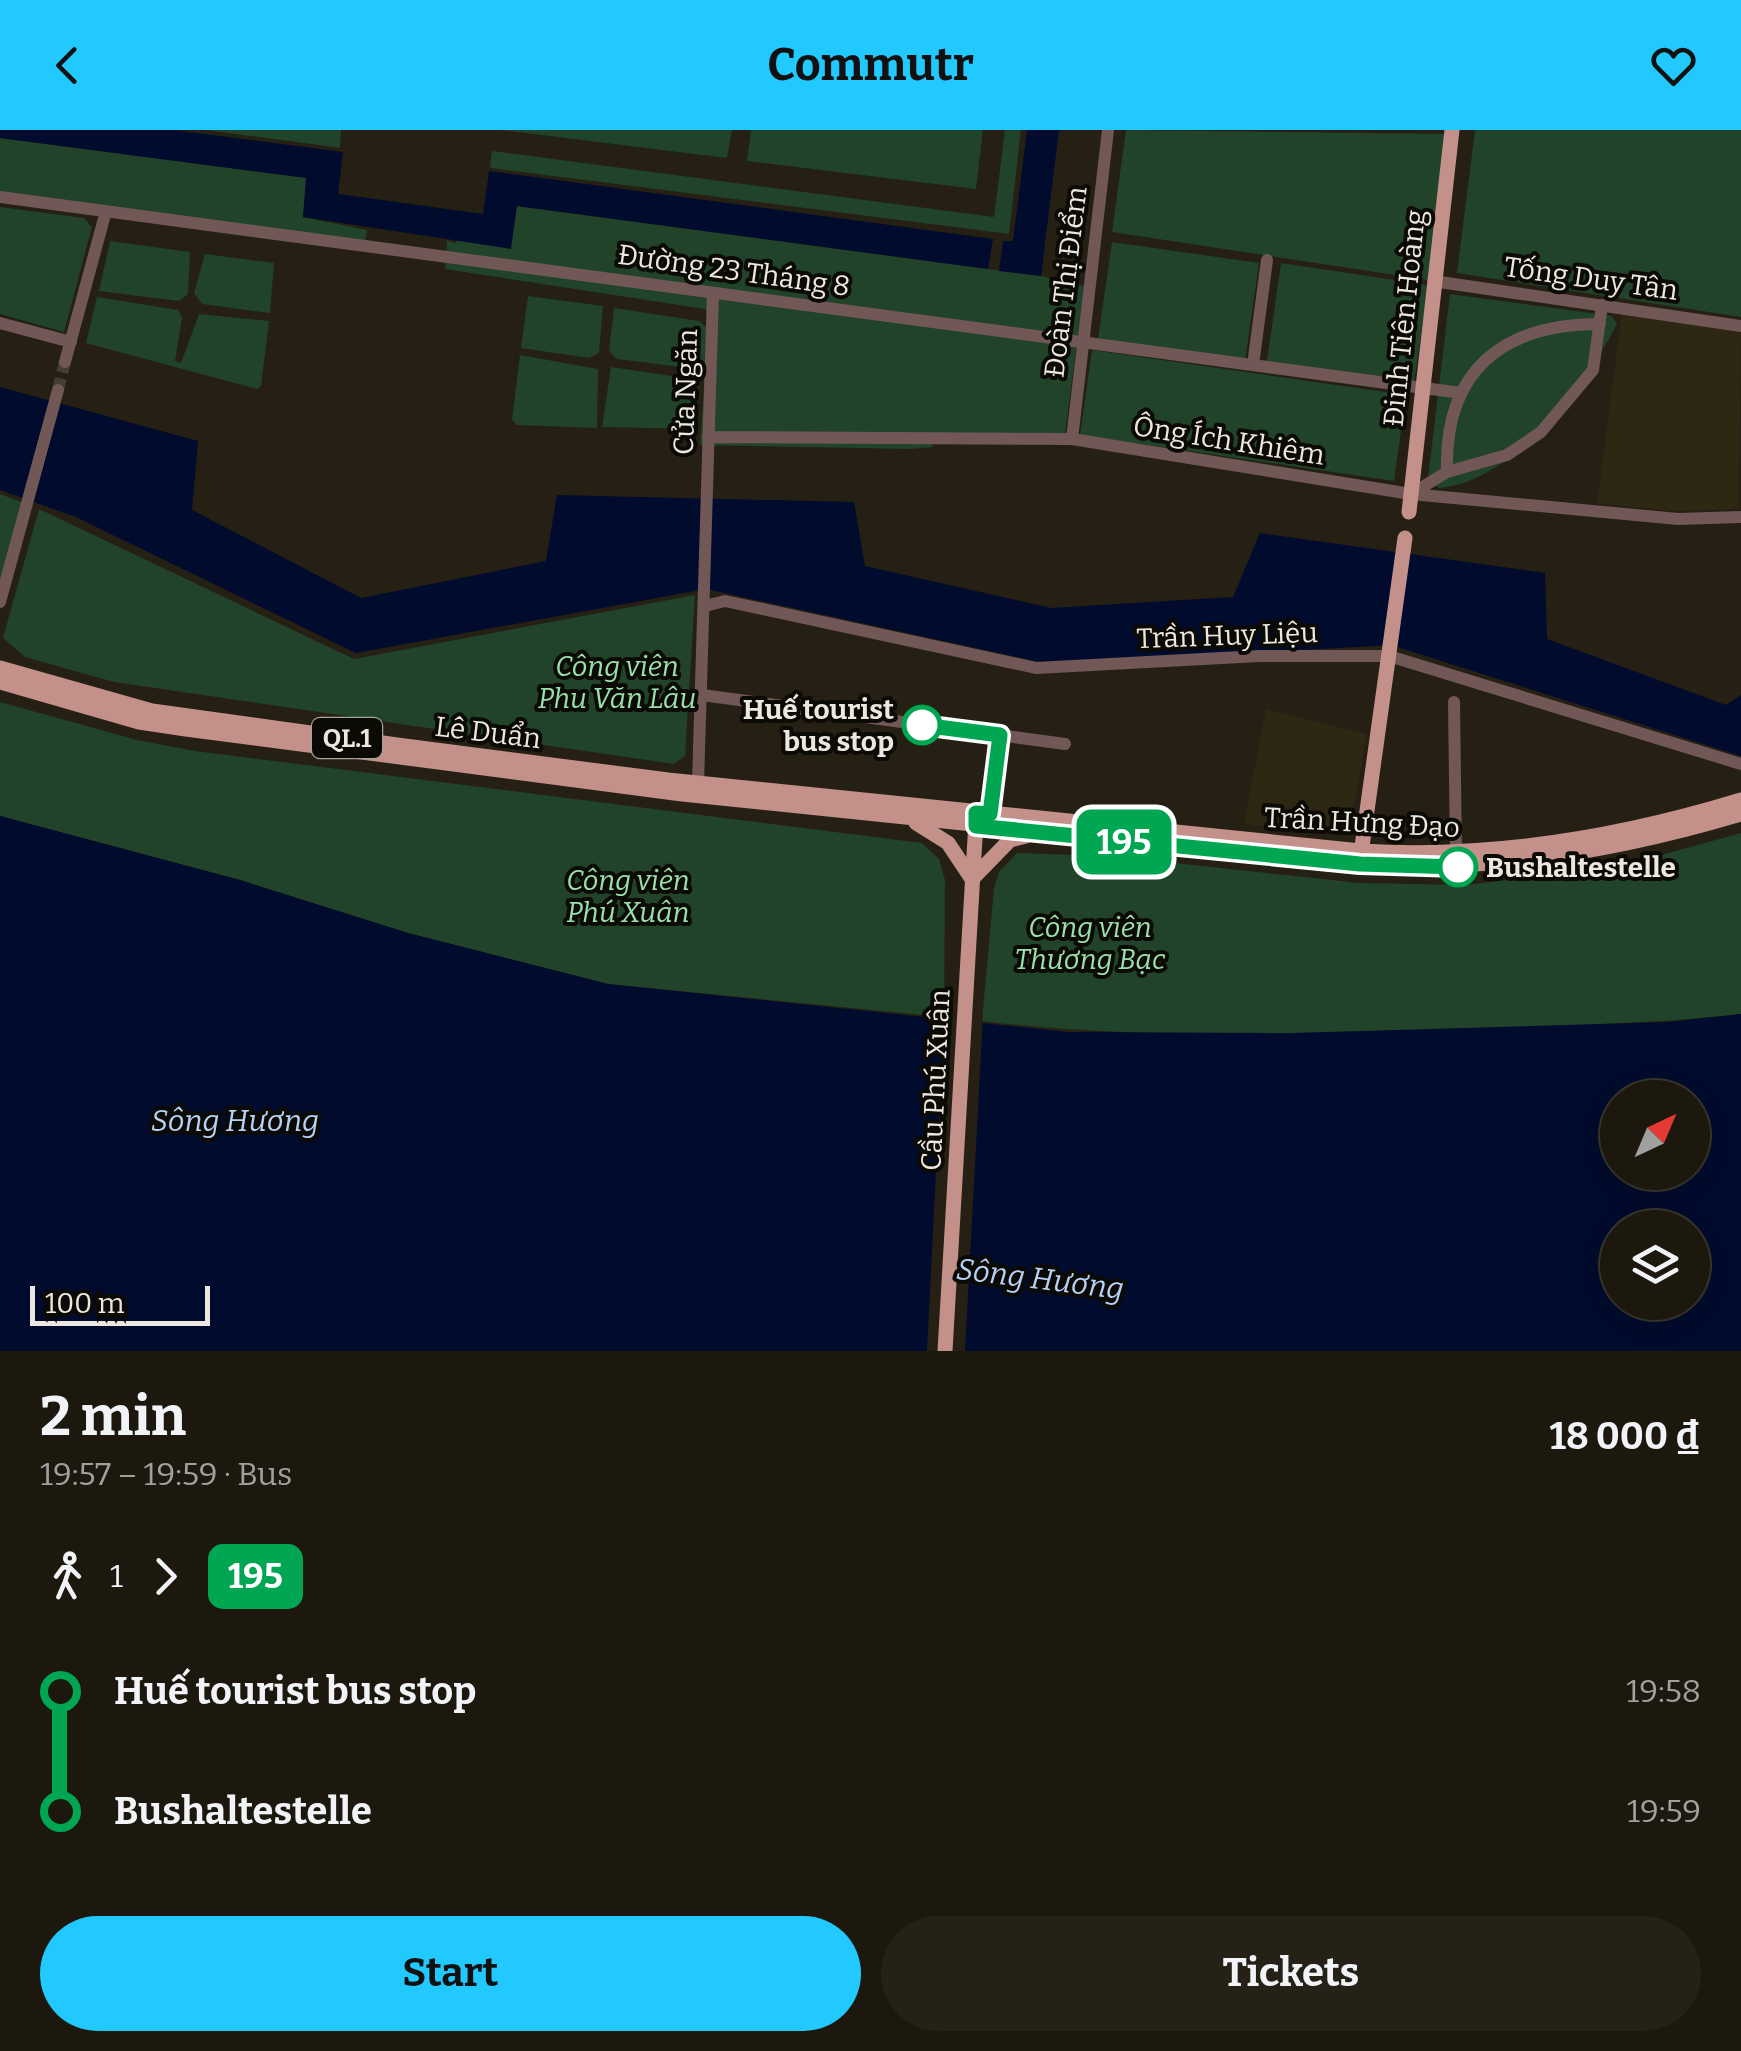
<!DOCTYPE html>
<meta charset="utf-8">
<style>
body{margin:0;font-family:Bitter,serif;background:#252117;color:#f1f3f6;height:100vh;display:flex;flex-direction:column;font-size:38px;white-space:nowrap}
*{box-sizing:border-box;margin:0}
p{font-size:32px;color:#a0a09e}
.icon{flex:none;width:55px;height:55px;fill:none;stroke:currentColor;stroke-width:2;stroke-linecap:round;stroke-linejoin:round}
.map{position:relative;height:1221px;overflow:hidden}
.drawer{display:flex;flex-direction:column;background:#1c180e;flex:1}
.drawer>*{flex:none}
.badge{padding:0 20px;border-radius:15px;font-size:35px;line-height:65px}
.needle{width:65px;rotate:44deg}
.buttons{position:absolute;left:1600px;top:950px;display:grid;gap:20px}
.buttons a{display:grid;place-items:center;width:110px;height:110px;border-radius:50%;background:#1c180e;box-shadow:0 5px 25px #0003,0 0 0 2px #3a372e;font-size:50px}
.scale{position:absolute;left:30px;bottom:25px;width:180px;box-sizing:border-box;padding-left:10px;border:5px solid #ece8e0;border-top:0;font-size:28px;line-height:35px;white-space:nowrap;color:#ece8e0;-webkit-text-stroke:8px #0c0a05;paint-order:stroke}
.map>.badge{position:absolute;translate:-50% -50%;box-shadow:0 0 0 5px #fff}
.legs{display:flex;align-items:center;gap:15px;height:110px;padding:0 40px;font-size:32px}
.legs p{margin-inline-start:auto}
.headline{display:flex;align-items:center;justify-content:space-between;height:170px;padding:0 40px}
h1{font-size:55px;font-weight:700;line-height:75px}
.primary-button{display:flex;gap:20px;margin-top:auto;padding:20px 40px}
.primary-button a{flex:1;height:115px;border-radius:60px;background:#22c9fe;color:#111;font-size:40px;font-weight:700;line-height:115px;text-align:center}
.primary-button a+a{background:#252117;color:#f1f3f6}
ul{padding:0 40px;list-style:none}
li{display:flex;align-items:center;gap:35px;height:120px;font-size:38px}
li i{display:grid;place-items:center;width:15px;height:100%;margin:0 12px;background:currentColor}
li i::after{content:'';width:25px;height:25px;margin:-12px;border:8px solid;border-radius:50%;background:#1c180e}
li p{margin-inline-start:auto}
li:first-child i{background:linear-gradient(#0000 50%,currentColor 0)}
li:last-child i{background:linear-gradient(currentColor 50%,#0000 0)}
header{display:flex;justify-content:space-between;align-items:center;height:130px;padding:0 40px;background:#22c9fe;color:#111;font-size:45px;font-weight:700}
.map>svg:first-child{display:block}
.built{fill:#2e2713}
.green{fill:#204329}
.water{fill:#000b2d;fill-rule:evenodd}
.pier{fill:#252013}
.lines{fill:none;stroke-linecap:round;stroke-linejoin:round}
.minor-tunnel{stroke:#433e32;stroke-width:12;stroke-dasharray:12 6;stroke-linecap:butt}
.minor{stroke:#715856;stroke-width:12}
.major{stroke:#c3908a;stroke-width:15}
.line-1-casing{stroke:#fff;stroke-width:22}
.line-1{stroke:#00a651;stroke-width:15}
.stop-1-dot{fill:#fff;stroke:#00a651;stroke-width:5}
.labels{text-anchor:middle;stroke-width:8;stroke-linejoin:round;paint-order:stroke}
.shield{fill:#0c0a05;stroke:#a9a59e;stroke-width:2.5}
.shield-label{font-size:25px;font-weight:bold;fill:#ece8e0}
.street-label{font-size:28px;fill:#ece8e0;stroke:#0c0a05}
.park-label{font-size:28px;font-style:italic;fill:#9ae0aa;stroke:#0c0a05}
.stop-label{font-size:28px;font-weight:bold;fill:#ece8e0;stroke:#0c0a05;text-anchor:end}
.water-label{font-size:30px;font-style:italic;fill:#b6d0f7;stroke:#0c0a05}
</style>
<header><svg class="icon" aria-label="back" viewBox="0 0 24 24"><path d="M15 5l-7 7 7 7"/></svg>Commutr<svg class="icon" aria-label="heart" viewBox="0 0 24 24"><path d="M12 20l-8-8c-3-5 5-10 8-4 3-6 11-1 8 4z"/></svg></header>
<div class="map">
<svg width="1741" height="1221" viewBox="0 0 1741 1221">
<rect width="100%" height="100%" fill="#252013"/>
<path class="built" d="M1622,184L1741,202L1739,379L1671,381L1597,373Z
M1266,579L1367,604L1351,692L1346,700L1337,704L1244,694Z"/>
<path class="green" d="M207,0H341L340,18Z
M501,0H732L727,28Z
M751,0H983L976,59L747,31Z
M1005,0H1021L1009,104L490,38L492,21L994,87Z
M1126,0L1450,4L1428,150L1112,102Z
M1475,0H1741V187L1457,143Z
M0,8L307,48L303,87L367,100L364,116L0,67Z
M516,76L1041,146L1084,156L1065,305L929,307L933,317L911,319L700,315L709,185L705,179L445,139L447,110L454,113Z
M0,77L84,88L92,97L64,202L0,184Z
M110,111L190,122L188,164L179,171L99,161Z
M1112,112L1259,133L1245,231L1098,209Z
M205,124L274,133L270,183L202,174L194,163Z
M1281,133L1428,155L1414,253L1267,231Z
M1450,164L1612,186L1617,194C1586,255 1511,353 1439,358L1428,348Z
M528,166L603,176L599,223L589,228L521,218Z
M97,167L178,180L182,188L175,231L181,233L199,184L269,191L261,256L257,259L86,213Z
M614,178L699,191L706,197L705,240L617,229L609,221Z
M1092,220L1406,265L1394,351L1080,305Z
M520,225L598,239L597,298L517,295L512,290Z
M611,237L699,250L698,294L695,299L602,297Z
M0,364L24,373L0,454Z
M39,379L354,529L695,465L685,626L674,634L114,552L25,527L3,508Z
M0,572L137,610L195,621L922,713L939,729L945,750L944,887L608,854L408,803L240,750L0,686Z
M1741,703V884C1633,896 1524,896 1415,900C1271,904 1125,909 982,891L994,758L999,742L1017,723L1110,726L1359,753L1467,755L1625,735Z"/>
<path class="water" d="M0,0H174L343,22L338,64L483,84L489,41L993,109L988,139L517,76L511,119L303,87L306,48L0,8Z
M1027,0H1059L1041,146L999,141L1003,111H1013Z
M0,257L198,311L192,380L361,468L546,431L557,365L854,372L865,436L1051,478L1233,467L1260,403L1545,443L1547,509L1726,575L1741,565V626L1391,515L1049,534L706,459L356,523L76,387L0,360Z
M0,686L240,750L408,803L608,854L1068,902L1293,903L1667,892L1741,884V1221H0ZM1618,968H1692V1042H1618ZM1618,1098H1692V1172H1618Z"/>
<path class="pier" d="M944,882L983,886L965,1221H927Z"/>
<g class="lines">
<path class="minor-tunnel" d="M58,260L65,232"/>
<path class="minor" d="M0,67L1461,263
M1433,151L1741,196
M0,193L71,212
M65,232L106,81
M1253,235L1267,130
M708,307L1072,309L1411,364L1678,389L1741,387
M1072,309L1108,0
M1447,342C1444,240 1503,194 1600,194
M1411,364L1447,342L1507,325L1541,302L1593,240L1602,175
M0,472L58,260
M705,476L725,471L1036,538L1259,526H1389L1741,634
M702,565L1065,614
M1454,572L1456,725
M698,653L713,163
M990,684L1001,605"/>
<path class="major" d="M1409,382L1452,0
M0,538L152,581L397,615L668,650L1361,721C1490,729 1617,708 1741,670
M0,552L139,592L186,599L682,664L1360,734C1488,743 1617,721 1741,684
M916,693L948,713L972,749
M1360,731L1405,408
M972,749L1010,710L1026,706
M945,1221L976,691"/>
</g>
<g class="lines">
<defs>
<path id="line-1" d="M922,595L1000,605L990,684L976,683V696L1360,734L1458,737"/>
</defs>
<use href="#line-1" class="line-1-casing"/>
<use href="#line-1" class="line-1"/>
</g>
<g class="stop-1-dot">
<circle cx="922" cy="595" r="18"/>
<circle cx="1458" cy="737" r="18"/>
</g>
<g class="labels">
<rect class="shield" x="312" y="588" width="70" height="40" rx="8"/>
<g class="shield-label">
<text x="347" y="617">QL.1</text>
</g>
<g class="street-label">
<text transform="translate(734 140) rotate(8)" y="10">Đường 23 Tháng 8</text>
<text transform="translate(1591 148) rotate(8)" y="10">Tống Duy Tân</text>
<text transform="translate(1065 152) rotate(-83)" y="10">Đoàn Thị Điểm</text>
<text transform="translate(1404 188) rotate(-84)" y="10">Đinh Tiên Hoàng</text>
<text transform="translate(685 262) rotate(-88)" y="10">Cửa Ngăn</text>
<text transform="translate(1229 310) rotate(9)" y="10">Ông Ích Khiêm</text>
<text transform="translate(1227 505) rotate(-2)" y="10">Trần Huy Liệu</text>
<text transform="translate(488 602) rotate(7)" y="10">Lê Duẩn</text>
<text transform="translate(1362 692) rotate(3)" y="10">Trần Hưng Đạo</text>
<text transform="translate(935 950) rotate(-87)" y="10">Cầu Phú Xuân</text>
</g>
<g class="park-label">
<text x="617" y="546">Công viên<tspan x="617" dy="32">Phu Văn Lâu</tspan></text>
<text x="628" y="760">Công viên<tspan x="628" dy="32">Phú Xuân</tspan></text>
<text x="1090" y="807">Công viên<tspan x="1090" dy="32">Thương Bạc</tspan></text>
</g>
<g class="stop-label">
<text x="894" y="589">Huế tourist<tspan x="894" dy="32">bus stop</tspan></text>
<text x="1486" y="747" text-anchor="start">Bushaltestelle</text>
</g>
<g class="water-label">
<text x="235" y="1001">Sông Hương</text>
<text transform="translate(1040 1149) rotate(7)" y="10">Sông Hương</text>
</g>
</g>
</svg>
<div class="buttons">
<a><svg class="needle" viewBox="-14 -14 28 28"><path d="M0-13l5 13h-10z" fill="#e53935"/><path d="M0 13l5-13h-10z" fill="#a0a09e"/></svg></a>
<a><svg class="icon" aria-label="layers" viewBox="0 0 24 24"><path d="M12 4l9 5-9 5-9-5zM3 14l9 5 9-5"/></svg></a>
</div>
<div class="scale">100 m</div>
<b class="badge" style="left:1124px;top:712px;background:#00a651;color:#fff">195</b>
</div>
<section class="drawer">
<div class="headline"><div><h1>2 min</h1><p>19:57 – 19:59 · Bus</p></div><b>18 000 ₫</b></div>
<div class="legs"><svg class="icon" aria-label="walk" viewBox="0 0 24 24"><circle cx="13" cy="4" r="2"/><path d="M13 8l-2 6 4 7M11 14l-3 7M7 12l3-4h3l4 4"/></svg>1<svg class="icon" aria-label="forward" viewBox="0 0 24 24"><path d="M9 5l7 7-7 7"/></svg><b class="badge" style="background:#00a651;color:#fff">195</b></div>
<ul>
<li><i style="color:#00a651"></i><b>Huế tourist bus stop</b><p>19:58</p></li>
<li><i style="color:#00a651"></i><b>Bushaltestelle</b><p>19:59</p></li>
</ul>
<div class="primary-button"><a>Start</a><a>Tickets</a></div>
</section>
